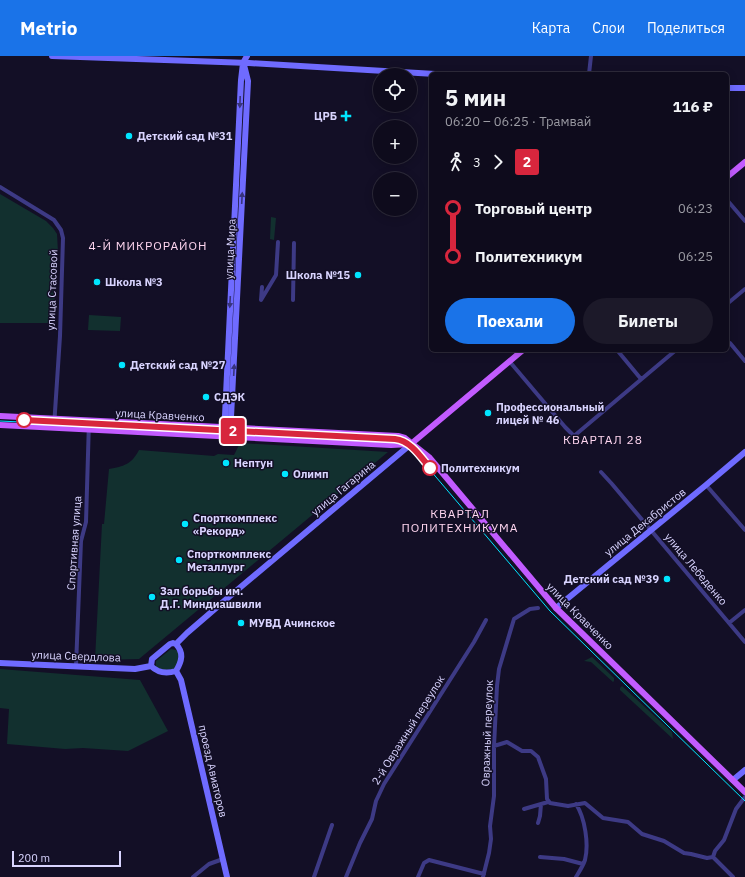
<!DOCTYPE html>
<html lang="ru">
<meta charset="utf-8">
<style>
body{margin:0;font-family:"IBM Plex Sans",sans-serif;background:#1c1929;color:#f1f3f6;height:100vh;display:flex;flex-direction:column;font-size:15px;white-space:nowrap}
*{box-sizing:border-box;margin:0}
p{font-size:13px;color:#9b9ba3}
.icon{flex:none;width:22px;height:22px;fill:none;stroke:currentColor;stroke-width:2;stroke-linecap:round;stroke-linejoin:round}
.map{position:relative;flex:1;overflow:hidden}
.side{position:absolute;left:429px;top:16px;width:300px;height:280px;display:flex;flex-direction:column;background:#0e0b1c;border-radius:6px;box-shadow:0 2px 10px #0003,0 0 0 1px #2e2b3b}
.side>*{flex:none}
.badge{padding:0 8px;border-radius:3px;font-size:14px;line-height:26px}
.fabs{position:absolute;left:373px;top:12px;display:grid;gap:8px}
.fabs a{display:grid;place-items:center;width:44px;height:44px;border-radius:50%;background:#0e0b1c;box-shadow:0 2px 10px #0003,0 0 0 1px #2e2b3b;font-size:20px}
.scale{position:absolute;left:12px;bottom:10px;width:109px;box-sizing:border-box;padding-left:4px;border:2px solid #d9d4ff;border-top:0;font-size:11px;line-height:14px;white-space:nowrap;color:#d9d4ff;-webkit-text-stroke:3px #130f26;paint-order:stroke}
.map>.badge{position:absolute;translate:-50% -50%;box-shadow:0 0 0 2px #fff}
.legs{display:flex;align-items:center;gap:6px;height:44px;padding:0 16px;font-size:13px}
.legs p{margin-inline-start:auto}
.summary{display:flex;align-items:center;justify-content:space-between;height:68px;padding:0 16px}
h1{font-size:22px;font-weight:700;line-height:30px}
.cta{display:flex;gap:8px;margin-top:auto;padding:8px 16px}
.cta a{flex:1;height:46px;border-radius:24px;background:#1a73e8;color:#fff;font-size:16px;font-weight:700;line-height:46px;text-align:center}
.cta a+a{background:#1c1929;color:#f1f3f6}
ul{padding:0 16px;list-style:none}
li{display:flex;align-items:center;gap:14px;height:48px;font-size:15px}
li i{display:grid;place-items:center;width:6px;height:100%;margin:0 5px;background:currentColor}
li i::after{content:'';width:10px;height:10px;margin:-5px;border:3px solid;border-radius:50%;background:#0e0b1c}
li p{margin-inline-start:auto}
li:first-child i{background:linear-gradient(#0000 50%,currentColor 0)}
li:last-child i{background:linear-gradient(currentColor 50%,#0000 0)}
header{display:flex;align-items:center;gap:24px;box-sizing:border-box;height:56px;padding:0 20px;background:#1a73e8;color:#fff}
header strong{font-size:19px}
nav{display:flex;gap:22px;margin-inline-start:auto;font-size:14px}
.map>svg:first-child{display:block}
.green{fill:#12302f}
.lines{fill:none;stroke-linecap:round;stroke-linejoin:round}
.street{stroke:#3d3a85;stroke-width:4}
.secondary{stroke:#6f6bff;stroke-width:6}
.primary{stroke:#c25bff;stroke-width:6}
.tram{stroke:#00e5ff;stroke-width:1}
.oneway{fill:#38347d}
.line-1-casing{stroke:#fff;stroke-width:9}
.line-1{stroke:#d7263d;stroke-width:6}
.poi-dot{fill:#00e5ff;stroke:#130f26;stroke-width:1.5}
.stop-1-dot{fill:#fff;stroke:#d7263d;stroke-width:2}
.labels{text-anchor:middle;stroke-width:3;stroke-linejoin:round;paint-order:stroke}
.poi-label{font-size:11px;font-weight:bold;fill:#d9d4ff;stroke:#130f26;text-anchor:start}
.street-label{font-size:11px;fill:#d9d4ff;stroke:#130f26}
.stop-label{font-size:11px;font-weight:bold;fill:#d9d4ff;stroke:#130f26;text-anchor:start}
.neighbourhood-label{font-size:12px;letter-spacing:1px;fill:#ffd6f0;stroke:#130f26}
</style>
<header>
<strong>Metrio</strong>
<nav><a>Карта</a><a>Слои</a><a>Поделиться</a></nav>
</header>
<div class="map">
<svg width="745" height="821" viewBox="0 0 745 821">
<rect width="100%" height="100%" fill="#130f26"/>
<path class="green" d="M0,138L46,165L53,172L57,178L58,196L53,267H0Z
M271,161L276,162L274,184L270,183Z
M89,259L121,261L120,275L88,274Z
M240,387L388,396L139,603L95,604L102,468H104L109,413C124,410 131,409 139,394L214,400L218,398L234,399Z
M171,593L176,594L180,598L178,606L174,613L163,614L156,611V605Z
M592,601L614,622V625L613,626L591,606L584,605Z
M0,613L140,624L168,675L128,695L83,692L65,693L7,688L9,653L0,652Z
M622,630L672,676L673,683L620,634V632Z"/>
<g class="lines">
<path class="street" d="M589,18L591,0
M0,131L54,164L61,174L63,182L60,280L54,371
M727,144L745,165
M262,231L261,244L276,219L278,186
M293,244L294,187
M727,248L745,233
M730,287L745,305
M617,294L641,323
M510,306L565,371L574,380L676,294
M601,416L612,428L745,586
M706,429L745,474
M729,567L745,554
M76,610L81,485L86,466L89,365
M494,690L507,686L522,695H531L538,701L546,723L547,743L550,747L568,750L585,747L603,762L628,766L642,778L664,785L684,797L691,798L707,802L713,801L733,821
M524,753L548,746
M538,767L540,760L541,748
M540,801L564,803L583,808
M713,801L715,795L724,784L736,753L745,741
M193,821L209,808L223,803
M314,821L332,769
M346,821L360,787L372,763L376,745L384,728L474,586L486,564
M418,821L424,807L429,804L484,818
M483,821L489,797L491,783L490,770L494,740V690L497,630L499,613L514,563L530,553L538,552
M576,821C579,816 583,810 585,804C589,788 585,762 576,748"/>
<path class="secondary" d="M52,0L249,7L435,18
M727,32H745
M224,381L241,24L243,7L247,0
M230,381L248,25L244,9
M556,552L706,429L745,396
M173,587L176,588C184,597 182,605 176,615C166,618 158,617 151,610L152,603L170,588Z
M176,588L187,577L230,540L411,388
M0,607L135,613L151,610
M176,615L181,624L227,821
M733,724L745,714"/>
<path class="primary" d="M727,121L745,106
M0,360L398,380L405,382L429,401L556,552L745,736
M0,369L391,389L411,388
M411,388L523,294"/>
<path class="tram" d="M0,365L386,384L399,385L409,390L413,394L550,555L745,745"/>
</g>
<defs><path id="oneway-solid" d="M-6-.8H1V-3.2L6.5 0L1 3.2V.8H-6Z"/></defs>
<g class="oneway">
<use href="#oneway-solid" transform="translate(240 46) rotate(92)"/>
<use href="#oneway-solid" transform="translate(242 142) rotate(-87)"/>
<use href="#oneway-solid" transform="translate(230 246) rotate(93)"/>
<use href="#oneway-solid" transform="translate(234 314) rotate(-87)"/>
</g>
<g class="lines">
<defs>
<path id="line-1" d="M24,364L395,383C411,385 420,400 430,412"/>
</defs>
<use href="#line-1" class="line-1-casing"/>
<use href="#line-1" class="line-1"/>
</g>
<g class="poi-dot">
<path d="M344 54h4v4h4v4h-4v4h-4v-4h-4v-4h4z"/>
<circle cx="129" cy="80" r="4"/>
<circle cx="358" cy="219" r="4"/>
<circle cx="97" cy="226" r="4"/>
<circle cx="122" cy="309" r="4"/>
<circle cx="206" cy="341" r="4"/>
<circle cx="488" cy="357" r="4"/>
<circle cx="226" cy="407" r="4"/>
<circle cx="285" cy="418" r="4"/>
<circle cx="185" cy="468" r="4"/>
<circle cx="179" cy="504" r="4"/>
<circle cx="667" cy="523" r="4"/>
<circle cx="152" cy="541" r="4"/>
<circle cx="241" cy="567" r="4"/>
</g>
<g class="stop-1-dot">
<circle cx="24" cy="364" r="7"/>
<circle cx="430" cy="412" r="7"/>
</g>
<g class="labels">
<g class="poi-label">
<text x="337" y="64" text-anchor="end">ЦРБ</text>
<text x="137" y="84">Детский сад №31</text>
<text x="350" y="223" text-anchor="end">Школа №15</text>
<text x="105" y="230">Школа №3</text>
<text x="130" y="313">Детский сад №27</text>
<text x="214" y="345">СДЭК</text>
<text x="496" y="355">Профессиональный<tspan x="496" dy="13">лицей № 46</tspan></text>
<text x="234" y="411">Нептун</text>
<text x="293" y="422">Олимп</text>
<text x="193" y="466">Спорткомплекс<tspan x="193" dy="13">«Рекорд»</tspan></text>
<text x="187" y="502">Спорткомплекс<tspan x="187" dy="13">Металлург</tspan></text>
<text x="659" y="527" text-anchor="end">Детский сад №39</text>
<text x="160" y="539">Зал борьбы им.<tspan x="160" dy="13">Д.Г. Миндиашвили</tspan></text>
<text x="249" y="571">МУВД Ачинское</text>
</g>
<g class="street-label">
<text transform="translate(230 193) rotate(-87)" y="4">улица Мира</text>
<text transform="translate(52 234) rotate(-88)" y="4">улица Стасовой</text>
<text transform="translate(160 359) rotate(3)" y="4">улица Кравченко</text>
<text transform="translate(343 432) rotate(-40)" y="4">улица Гагарина</text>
<text transform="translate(645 466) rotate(-39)" y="4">улица Декабристов</text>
<text transform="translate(74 487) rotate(-86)" y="4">Спортивная улица</text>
<text transform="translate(696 513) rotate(50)" y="4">улица Лебеденко</text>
<text transform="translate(580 560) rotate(45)" y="4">улица Кравченко</text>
<text transform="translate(76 600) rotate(2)" y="4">улица Свердлова</text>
<text transform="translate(408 674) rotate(-58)" y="4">2-й Овражный переулок</text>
<text transform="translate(487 677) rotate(-88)" y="4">Овражный переулок</text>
<text transform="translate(213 715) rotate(77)" y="4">проезд Авиаторов</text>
</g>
<g class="stop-label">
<text x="441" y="416">Политехникум</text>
</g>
<g class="neighbourhood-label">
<text x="148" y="194">4-Й МИКРОРАЙОН</text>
<text x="603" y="388">КВАРТАЛ 28</text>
<text x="460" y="462">КВАРТАЛ<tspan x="460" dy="14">ПОЛИТЕХНИКУМА</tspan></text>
</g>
</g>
</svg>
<div class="fabs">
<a><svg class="icon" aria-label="locate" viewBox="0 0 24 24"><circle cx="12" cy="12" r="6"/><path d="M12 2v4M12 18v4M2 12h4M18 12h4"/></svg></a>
<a>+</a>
<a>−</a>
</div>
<div class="scale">200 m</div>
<b class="badge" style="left:233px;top:375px;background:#d7263d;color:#fff">2</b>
<section class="side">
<div class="summary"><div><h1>5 мин</h1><p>06:20 – 06:25 · Трамвай</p></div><b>116 ₽</b></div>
<div class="legs"><svg class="icon" aria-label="walk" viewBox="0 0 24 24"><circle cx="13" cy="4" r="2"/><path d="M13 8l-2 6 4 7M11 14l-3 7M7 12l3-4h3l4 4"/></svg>3<svg class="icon" aria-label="forward" viewBox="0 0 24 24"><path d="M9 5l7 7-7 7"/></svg><b class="badge" style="background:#d7263d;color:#fff">2</b></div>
<ul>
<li><i style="color:#d7263d"></i><b>Торговый центр</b><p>06:23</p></li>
<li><i style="color:#d7263d"></i><b>Политехникум</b><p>06:25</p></li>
</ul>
<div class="cta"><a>Поехали</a><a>Билеты</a></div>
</section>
</div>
